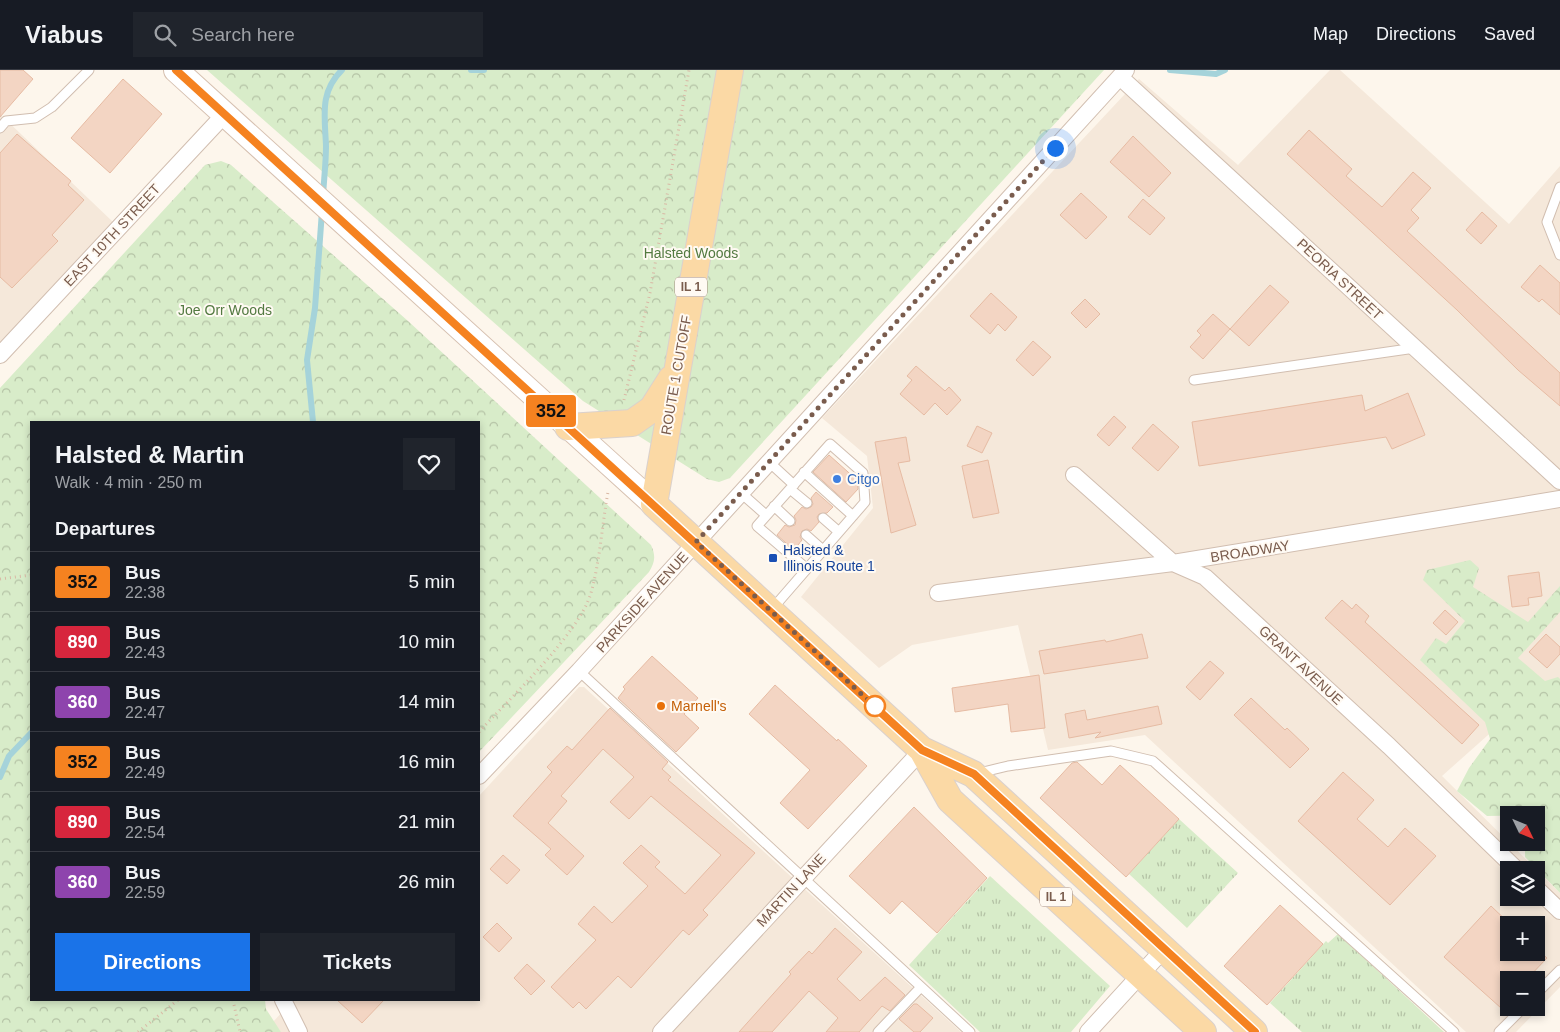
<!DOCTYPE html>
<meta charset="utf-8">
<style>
body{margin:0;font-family:Arial,sans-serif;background:#20242c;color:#f1f3f6;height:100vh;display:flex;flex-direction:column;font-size:19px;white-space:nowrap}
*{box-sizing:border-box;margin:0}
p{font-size:16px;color:#9ea1a6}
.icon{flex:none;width:28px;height:28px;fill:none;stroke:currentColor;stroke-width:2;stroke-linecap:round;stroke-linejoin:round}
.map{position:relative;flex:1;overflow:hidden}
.panel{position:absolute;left:30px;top:351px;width:450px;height:580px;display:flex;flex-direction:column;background:#171b24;border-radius:0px;box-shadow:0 2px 8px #0003}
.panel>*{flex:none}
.badge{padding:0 10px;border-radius:4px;font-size:18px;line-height:32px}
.needle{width:32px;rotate:133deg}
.controls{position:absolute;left:1500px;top:736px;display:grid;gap:10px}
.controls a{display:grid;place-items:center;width:45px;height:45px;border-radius:0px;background:#171b24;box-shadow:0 2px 8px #0003;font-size:25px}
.you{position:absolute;width:25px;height:25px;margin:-12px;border:4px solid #fff;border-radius:50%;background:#1a73e8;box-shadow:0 0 0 8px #1a73e833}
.map>.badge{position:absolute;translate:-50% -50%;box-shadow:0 0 0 2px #fff}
h2{padding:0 25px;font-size:19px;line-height:45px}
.round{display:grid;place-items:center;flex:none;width:52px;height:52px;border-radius:0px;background:#20242c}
.overview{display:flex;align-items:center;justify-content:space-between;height:85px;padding:0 25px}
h1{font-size:24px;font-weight:600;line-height:38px}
.action{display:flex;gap:10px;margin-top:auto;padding:10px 25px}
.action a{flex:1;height:58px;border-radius:0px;background:#1a73e8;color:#fff;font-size:20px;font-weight:600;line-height:58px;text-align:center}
.action a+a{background:#20242c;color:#f1f3f6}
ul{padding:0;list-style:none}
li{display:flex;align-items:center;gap:15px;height:60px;padding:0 25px;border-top:1px solid #363941}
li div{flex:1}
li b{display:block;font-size:19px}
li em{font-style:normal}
li .badge{min-width:55px;font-weight:700;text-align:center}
header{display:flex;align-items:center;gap:30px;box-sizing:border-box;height:70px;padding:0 25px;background:#171b24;border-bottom:1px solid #363941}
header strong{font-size:24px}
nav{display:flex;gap:28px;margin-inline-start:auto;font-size:18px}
.search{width:350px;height:45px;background:#20242c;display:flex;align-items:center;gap:12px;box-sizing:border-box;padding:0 18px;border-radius:0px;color:#9ea1a6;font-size:19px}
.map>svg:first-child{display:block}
.residential{fill:#f5e8da;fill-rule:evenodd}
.grass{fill:url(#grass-tufts)}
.forest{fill:url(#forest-crowns)}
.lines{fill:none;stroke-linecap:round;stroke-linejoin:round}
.stream{stroke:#a5d3da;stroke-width:6}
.building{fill:#f3d5c3;stroke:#e6bba3}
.lane-casing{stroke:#d1beb0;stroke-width:11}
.street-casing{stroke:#d1beb0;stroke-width:18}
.secondary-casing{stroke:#d6c0b0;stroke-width:26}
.primary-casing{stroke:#dad1cd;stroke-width:28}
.path{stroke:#d9b8a5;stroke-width:3;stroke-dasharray:1 4;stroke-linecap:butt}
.lane{stroke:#fff;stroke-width:9}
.street{stroke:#fff;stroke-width:16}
.secondary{stroke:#fff;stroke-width:24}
.primary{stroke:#fbd9a5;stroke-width:26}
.line-casing{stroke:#fff;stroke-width:11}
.line{stroke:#f58220;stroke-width:8}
.walk{stroke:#7a5c4d;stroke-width:5;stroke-dasharray:0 9}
.shop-dot{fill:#3f7fe0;stroke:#fffaf3;stroke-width:2}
.transit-dot{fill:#1a4fb4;stroke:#fffaf3;stroke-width:2}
.food-dot{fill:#e8710a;stroke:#fffaf3;stroke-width:2}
.stop-dot{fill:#fff;stroke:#f58220;stroke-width:2.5}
.labels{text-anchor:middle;stroke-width:4;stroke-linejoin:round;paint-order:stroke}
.shield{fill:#fffaf3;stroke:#a28b7f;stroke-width:1}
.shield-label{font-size:12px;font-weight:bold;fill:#7a5c4d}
.street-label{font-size:14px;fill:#7a5c4d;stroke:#fffaf3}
.park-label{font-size:14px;fill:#537a41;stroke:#fffaf3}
.shop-label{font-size:14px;fill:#366cbe;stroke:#fffaf3;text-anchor:start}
.transit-label{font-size:14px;fill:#164399;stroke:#fffaf3;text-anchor:start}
.food-label{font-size:14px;fill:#c56008;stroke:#fffaf3;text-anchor:start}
</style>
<header>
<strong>Viabus</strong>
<div class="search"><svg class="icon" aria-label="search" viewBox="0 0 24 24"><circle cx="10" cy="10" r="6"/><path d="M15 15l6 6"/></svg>Search here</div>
<nav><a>Map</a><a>Directions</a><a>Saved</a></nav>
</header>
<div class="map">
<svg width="1560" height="962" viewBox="0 0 1560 962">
<defs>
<pattern id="grass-tufts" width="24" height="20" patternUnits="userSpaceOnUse" patternTransform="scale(1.25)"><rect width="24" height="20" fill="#d8ecc9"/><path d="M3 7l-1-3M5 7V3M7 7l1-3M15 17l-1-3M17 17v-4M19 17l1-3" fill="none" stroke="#b4c2a5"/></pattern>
<pattern id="forest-crowns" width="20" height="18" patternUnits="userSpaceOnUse" patternTransform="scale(1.25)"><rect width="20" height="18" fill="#d8ecc9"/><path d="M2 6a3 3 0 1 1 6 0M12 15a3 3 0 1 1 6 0" fill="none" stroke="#b4c2a5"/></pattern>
</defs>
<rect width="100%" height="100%" fill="#fdf6ec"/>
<path class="residential" d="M1330,0H1340L1509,154L1560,96V648L1534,624L1442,706L1560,823V917L1516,962H1466L1145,665L1048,680L1018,555L912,575L879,598L801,527L873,438L867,386L822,348L1139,9L1238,95ZM1509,800H1536V828H1509ZM1509,855H1536V882H1509ZM1509,910H1536V938H1509Z
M0,44L113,152L0,275Z
M579,617H584L961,962H281L273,952L293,930H479V726Z"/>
<path class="grass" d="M1179,749L1238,803L1187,858L1129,804Z
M990,806L1110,916L1071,962H980L909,895Z
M1338,864L1444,962H1302L1270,933L1326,871L1328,873Z"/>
<path class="forest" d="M207,0H1104L730,408L719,412L707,409L583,331Z
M221,91L231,95L408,251L651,475C656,486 655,492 649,502L479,682V352H31V930H265L266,939L281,962H0V318L205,95Z
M1470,490L1479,498L1473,517L1528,552L1560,516V542L1518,588L1545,611L1558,607L1560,609V823L1525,787V773L1536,772V745L1487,746L1457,721L1469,698L1490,669L1485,652L1420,590L1436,568L1446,574L1465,551L1423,510L1427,500Z"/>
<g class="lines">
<path class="stream" d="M471,0H484
M1170,0L1216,4L1225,0
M323,126C324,109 326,92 326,76C325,47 319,22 342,0
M313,352L307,290L315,238L322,141
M0,707L9,686L31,663"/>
</g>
<path class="building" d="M0,0H23L33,9L0,47Z
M123,9L162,44L110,103L71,68Z
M1309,60L1352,99L1346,106L1382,137L1413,102L1431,118L1411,140L1419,148L1407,161L1560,303V336L1518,300L1457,240L1287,84Z
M17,64L71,111L68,115L84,130L52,165L58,171L12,218L0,207V83Z
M1133,66L1171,103L1149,127L1110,92Z
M1081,123L1107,147L1086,169L1060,145Z
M1143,129L1165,148L1150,165L1128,147Z
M1482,142L1497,156L1481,174L1466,160Z
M1540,195L1560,213V245L1542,229L1539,232L1521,217Z
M1270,215L1289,232L1249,276L1230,259Z
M991,223L1017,247L1005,261L998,254L990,264L970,246Z
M1085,229L1100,244L1086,258L1071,243Z
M1213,244L1230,259L1203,289L1190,277L1201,265L1197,261Z
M1033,271L1051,287L1033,306L1016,290Z
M916,296L945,321L949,317L961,330L947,345L935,333L924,345L900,324L912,310L907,306Z
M1408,323L1425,365L1392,379L1386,367L1199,396L1192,352L1362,325L1365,341Z
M1114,346L1126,357L1109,376L1097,365Z
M1153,354L1179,377L1158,401L1132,378Z
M977,356L992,363L982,383L967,376Z
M906,367L910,391L898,393L916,455L891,463L875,372Z
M829,385L857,410L858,419L846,432L813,402Z
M988,390L999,443L973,448L962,396Z
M816,422L833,437L827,443L819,444L817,447L819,452L811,461L807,459L802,461L800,467L802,470L794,480L777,465L785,455L789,457L795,455L796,450L794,446L802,437L806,439L811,437L813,434L811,428Z
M1539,502L1542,526L1528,528L1529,535L1512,537L1508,506Z
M1342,530L1352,539L1356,534L1369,546L1365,552L1479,655L1462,674L1325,548Z
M1445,540L1458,552L1446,565L1433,553Z
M1142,564L1148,588L1044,604L1039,581L1105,570L1106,572Z
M1546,564L1560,577V584L1547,598L1529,582Z
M652,586L698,628L684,644L699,658L676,682L618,628L625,619L623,617Z
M1210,591L1224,603L1200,630L1186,617Z
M1039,605L1045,658L1011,662L1008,634L955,642L952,618Z
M775,615L837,671L838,669L867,696L808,759L780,733L810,700L749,644Z
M1251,628L1285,660L1287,658L1309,679L1290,698L1234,645Z
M1158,636L1162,654L1095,668L1101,662L1069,668L1065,644L1085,640L1087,650Z
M610,638L668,692L662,699L671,707L668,710L755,783L703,840L708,845L689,865L683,860L631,918L618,906L586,939L579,932L573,938L551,917L596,870L578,854L594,836L612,853L648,816L623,793L641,775L660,792L655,797L685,824L721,785L651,726L629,749L610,732L634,707L603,679L561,726L567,731L548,753L584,786L567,805L545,785L551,779L513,746L552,702L547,697L567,676L572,680Z
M1077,692L1102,715L1120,695L1179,749L1126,807L1040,728L1072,693Z
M1343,702L1374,730L1357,749L1388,777L1405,758L1436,786L1390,835L1298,751Z
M914,737L987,808L937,863L902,831L890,844L849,806Z
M503,785L520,800L507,814L490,799Z
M1280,835L1323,874L1267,935L1224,896Z
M1491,836L1511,855H1509V882H1536V878L1547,888L1526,910H1509V929L1501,938L1444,887Z
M497,853L512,868L499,882L483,867Z
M835,858L862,882L837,909L860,931L885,907L905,925L890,941L882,936L859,962H826L838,948L809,921L772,962H739L791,904L789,902L809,881L812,884Z
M527,894L545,911L531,925L514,908Z
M337,930H384L362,953Z
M914,934H917L933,948L920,962H914L899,949Z"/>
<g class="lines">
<defs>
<path id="lane" d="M0,58L6,51L35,48L52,37L89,0
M1560,117L1547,152L1560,185
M1194,310L1415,278
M769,392L794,415
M804,402L853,446
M790,419L807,433
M741,423L766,445
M774,436L790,451
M823,448L839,462
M806,465L823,480
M773,538L865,432L863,403L830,374L757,456L807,499
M579,601L970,962
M979,703L1008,696L1111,681L1153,691L1454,962
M1536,924L1560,900
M878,962L921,917
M1499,962L1523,938"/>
<path id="street" d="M1120,7L1560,411
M0,285L224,45
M1074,405L1173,493L1205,507L1389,676L1517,800
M938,523L1173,493L1560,429
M479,706L579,601L1126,0
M1536,818L1560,841
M283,930L299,962
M661,962L922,680
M1088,962L1164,879"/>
<path id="secondary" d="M176,0L654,434"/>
<path id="primary" d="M730,0L654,434L922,680L973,704L1254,962
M568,357L632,353L652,339L671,309
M922,680L950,730L1203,962"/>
</defs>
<use href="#lane" class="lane-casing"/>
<use href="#street" class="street-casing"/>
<use href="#secondary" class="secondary-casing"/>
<use href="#primary" class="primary-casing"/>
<path class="path" d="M624,330L650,223L689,0
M0,509L31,505
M479,662C509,629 579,564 591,523C600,491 602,455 608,422
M233,930L240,962
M138,962L178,930"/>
<use href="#lane" class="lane"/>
<use href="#street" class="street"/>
<use href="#secondary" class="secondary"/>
<use href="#primary" class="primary"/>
</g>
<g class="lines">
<defs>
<path id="line" d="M176,0L922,680L974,704L1255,962"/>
</defs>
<use href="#line" class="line-casing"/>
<use href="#line" class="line"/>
<path class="walk" d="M875,636L881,642L696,472L1055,78"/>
</g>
<circle class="shop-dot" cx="837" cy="409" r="5"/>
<rect class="transit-dot" x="768" y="483" width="10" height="10" rx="2.5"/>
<circle class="food-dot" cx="661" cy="636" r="5"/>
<circle class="stop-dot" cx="875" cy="636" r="10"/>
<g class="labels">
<g class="shield">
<rect x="675" y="207.5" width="32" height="19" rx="4"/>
<rect x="1040" y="817.5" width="32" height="19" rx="4"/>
</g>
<g class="shield-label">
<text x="691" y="221">IL 1</text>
<text x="1056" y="831">IL 1</text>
</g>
<g class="street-label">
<text transform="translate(112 165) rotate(-47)" y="5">EAST 10TH STREET</text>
<text transform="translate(1340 209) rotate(43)" y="5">PEORIA STREET</text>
<text transform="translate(676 305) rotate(-80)" y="5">ROUTE 1 CUTOFF</text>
<text transform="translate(1250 481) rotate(-9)" y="5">BROADWAY</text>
<text transform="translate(642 532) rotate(-48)" y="5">PARKSIDE AVENUE</text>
<text transform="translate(1301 595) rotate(43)" y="5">GRANT AVENUE</text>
<text transform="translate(791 820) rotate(-47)" y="5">MARTIN LANE</text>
</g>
<g class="park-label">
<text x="691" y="188">Halsted Woods</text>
<text x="225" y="245">Joe Orr Woods</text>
</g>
<g class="shop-label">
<text x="847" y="414">Citgo</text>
</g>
<g class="transit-label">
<text x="783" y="485">Halsted &amp;<tspan x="783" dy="16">Illinois Route 1</tspan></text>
</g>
<g class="food-label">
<text x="671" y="641">Marnell's</text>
</g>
</g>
</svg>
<div class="controls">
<a><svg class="needle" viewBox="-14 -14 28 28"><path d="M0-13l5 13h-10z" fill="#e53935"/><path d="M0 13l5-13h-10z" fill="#9ea1a6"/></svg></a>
<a><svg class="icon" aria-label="layers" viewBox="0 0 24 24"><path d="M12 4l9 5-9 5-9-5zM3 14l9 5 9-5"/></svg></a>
<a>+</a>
<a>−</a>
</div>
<div class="you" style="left:1055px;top:78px"></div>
<b class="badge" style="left:551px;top:341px;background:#f58220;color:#111">352</b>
<section class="panel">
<div class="overview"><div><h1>Halsted &amp; Martin</h1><p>Walk · 4 min · 250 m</p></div><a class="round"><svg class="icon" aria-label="heart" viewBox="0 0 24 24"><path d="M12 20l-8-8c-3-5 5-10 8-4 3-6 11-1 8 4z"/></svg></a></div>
<h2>Departures</h2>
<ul>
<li><span class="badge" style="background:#f58220;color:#111">352</span><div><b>Bus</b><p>22:38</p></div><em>5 min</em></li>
<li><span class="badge" style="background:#d7263d;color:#fff">890</span><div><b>Bus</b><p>22:43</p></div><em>10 min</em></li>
<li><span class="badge" style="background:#8e44ad;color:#fff">360</span><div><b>Bus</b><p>22:47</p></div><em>14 min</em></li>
<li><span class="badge" style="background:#f58220;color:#111">352</span><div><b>Bus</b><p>22:49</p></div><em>16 min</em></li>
<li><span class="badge" style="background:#d7263d;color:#fff">890</span><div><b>Bus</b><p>22:54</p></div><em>21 min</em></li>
<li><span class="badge" style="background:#8e44ad;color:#fff">360</span><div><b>Bus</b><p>22:59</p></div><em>26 min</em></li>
</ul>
<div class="action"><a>Directions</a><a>Tickets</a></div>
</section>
</div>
